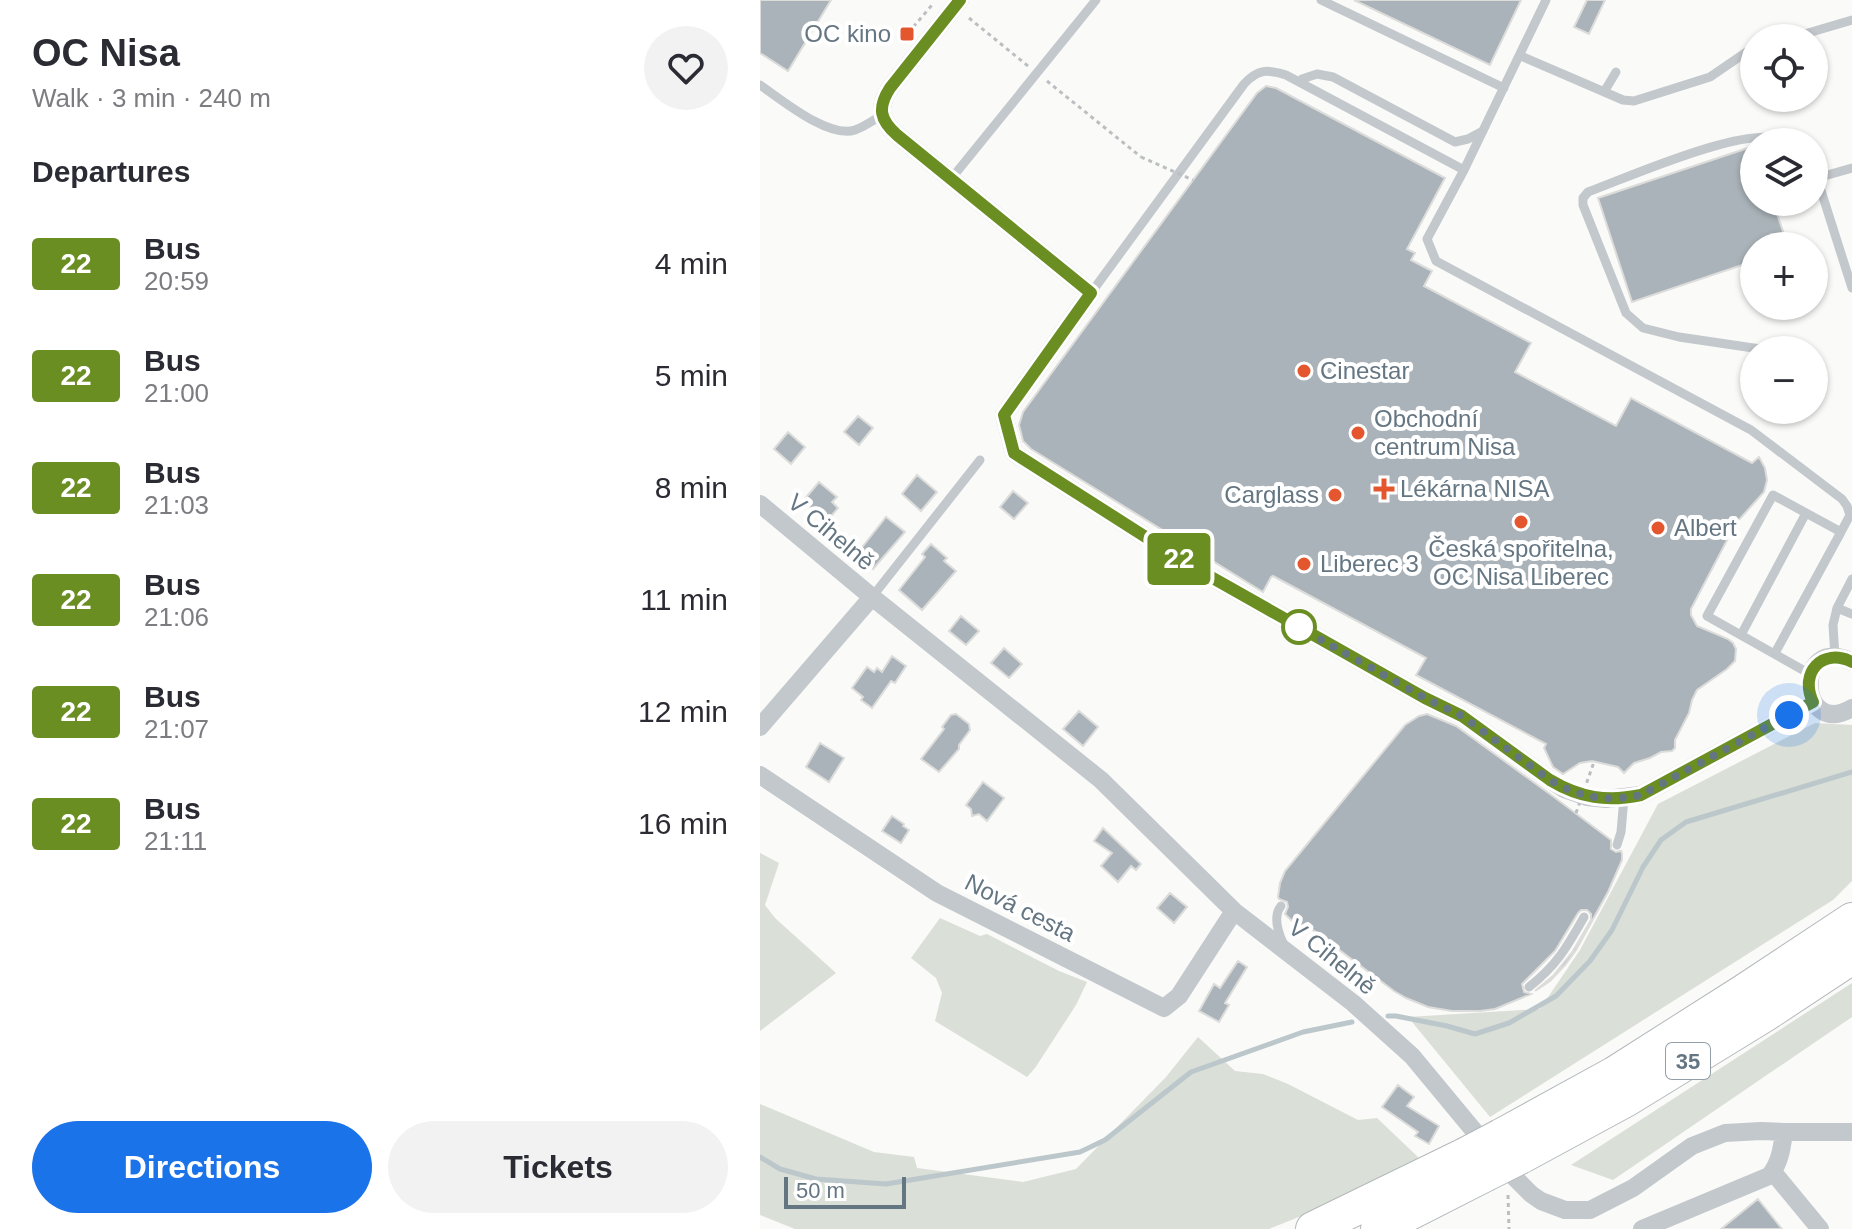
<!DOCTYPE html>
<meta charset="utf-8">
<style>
body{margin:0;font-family:Helvetica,sans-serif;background:#f2f2f3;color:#2b2b33;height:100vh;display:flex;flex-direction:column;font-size:30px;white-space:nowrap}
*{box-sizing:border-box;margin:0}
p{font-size:26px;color:#7c7c81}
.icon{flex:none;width:44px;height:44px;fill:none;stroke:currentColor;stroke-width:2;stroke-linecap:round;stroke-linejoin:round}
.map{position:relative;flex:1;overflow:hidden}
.sheet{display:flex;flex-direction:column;background:#fff;width:760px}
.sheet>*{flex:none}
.badge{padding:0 16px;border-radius:6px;font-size:28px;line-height:52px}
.buttons{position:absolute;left:980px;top:24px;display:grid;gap:16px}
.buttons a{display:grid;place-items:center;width:88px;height:88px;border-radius:50%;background:#fff;box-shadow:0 2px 6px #0004;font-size:40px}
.scale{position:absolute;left:24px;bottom:20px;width:122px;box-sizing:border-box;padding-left:8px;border:4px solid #657683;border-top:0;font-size:22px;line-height:28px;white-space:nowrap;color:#657683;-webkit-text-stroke:6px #fff;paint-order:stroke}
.you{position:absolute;width:40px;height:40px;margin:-20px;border:6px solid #fff;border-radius:50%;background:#1a73e8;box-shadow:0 0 0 12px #1a73e833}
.map>.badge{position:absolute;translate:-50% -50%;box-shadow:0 0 0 4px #fff}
h2{padding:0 32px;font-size:30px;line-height:72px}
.round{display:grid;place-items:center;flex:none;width:84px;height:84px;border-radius:42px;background:#f2f2f3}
.overview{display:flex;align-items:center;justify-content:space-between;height:136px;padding:0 32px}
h1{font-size:38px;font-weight:700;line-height:60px}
.primary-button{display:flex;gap:16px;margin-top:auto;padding:16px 32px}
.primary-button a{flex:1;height:92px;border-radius:48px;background:#1a73e8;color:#fff;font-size:32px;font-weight:700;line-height:92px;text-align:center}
.primary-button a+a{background:#f2f2f3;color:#2b2b33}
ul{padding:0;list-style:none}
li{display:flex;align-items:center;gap:24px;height:112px;padding:0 32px}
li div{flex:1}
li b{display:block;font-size:30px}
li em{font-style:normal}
li .badge{min-width:88px;font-weight:700;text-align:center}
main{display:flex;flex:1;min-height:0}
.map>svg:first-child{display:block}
.green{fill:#dadfd7}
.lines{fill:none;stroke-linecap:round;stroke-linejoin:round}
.stream{stroke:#bbc7cb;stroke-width:5}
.building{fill:#aab3b9;stroke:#dcdcda;stroke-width:2}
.highway-casing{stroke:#b4b9bd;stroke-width:36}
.path{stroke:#bbbfc2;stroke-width:3;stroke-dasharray:4 4;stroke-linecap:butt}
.lane{stroke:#c3c8cc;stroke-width:9}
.street{stroke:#c3c8cc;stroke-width:18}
.highway{stroke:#fff;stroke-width:34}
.highway-bridge-casing{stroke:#b4b9bd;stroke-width:36;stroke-linecap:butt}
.path-bridge{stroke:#bbbfc2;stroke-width:3;stroke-dasharray:4 4;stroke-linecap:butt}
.highway-bridge{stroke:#fff;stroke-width:34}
.line-casing{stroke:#fff;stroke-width:18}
.line{stroke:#6b8e23;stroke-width:12}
.walk{stroke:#657683;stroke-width:8;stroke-dasharray:0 14.4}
.poi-dot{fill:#e4572e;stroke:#fff;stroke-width:3}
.stop-dot{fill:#fff;stroke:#6b8e23;stroke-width:4}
.labels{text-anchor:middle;stroke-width:8;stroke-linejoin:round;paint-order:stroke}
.shield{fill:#fff;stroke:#939fa8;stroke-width:2}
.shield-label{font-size:22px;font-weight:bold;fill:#657683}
.poi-label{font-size:24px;fill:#657683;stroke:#fff;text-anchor:start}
.street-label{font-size:24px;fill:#657683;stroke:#fff}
</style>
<main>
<section class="sheet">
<div class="overview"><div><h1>OC Nisa</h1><p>Walk · 3 min · 240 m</p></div><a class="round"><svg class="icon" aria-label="heart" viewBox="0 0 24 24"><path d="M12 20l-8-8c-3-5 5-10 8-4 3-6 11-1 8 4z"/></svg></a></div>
<h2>Departures</h2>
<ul>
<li><span class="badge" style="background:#6b8e23;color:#fff">22</span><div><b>Bus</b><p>20:59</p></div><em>4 min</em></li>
<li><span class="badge" style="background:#6b8e23;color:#fff">22</span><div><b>Bus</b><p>21:00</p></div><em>5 min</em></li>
<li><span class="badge" style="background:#6b8e23;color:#fff">22</span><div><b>Bus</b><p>21:03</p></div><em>8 min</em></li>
<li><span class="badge" style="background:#6b8e23;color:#fff">22</span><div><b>Bus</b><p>21:06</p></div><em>11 min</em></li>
<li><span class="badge" style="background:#6b8e23;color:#fff">22</span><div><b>Bus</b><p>21:07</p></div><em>12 min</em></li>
<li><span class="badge" style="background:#6b8e23;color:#fff">22</span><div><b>Bus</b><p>21:11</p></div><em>16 min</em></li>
</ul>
<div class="primary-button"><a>Directions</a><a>Tickets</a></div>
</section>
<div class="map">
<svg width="1092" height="1229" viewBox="0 0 1092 1229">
<rect width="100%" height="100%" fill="#fafaf8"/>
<path class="green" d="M1055,723L1092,725V881L1073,900L730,1117L648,1017L780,1009L820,950L898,804Z
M0,853L19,863L5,905L15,918L76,973L0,1031Z
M180,918L220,936L227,934L299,971L327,982L316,1005L275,1068L267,1077L175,1021L182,993L176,978L151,958Z
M1092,983V1017L853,1180L811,1165Z
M438,1037L475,1071L503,1074L528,1084L598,1120L617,1118L659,1158L549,1213L509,1229H35L0,1215V1104L114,1152L154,1157L157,1168L263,1182L316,1169L406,1077Z"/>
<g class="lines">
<path class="stream" d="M628,1016H636L687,1026L715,1034L749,1023L796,996L830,961L852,930L883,867L901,840L926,822L1092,772
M0,1157L20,1169L56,1179L126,1184L320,1152L345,1140L431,1072L543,1032L592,1022"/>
</g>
<path class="building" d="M0,0H71L28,71L0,53Z
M594,0H761L730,65Z
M827,0H845L829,34L814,27Z
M506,86L516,88L685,178L647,249L655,253L651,260L672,271L664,286L771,343L755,372L856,426L871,398L992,463L999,457L1005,468L1007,480L1004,492L976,523L931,609V615L937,626L968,639L973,643L976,649L975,661L967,669L937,690L932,700L929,713L915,740V748L912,751L901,752L890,758L874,763L864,773L858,767L832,761L820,763L803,774L793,767L784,748L786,744L656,675L666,658L513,576L511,577L503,592L271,449L263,441L259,425L263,412L497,93Z
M994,146V202H1013L1028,246H994V261L872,302L838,198Z
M98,416L113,428L99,445L84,432Z
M28,432L45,447L31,464L14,449Z
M157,475L177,492L161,511L142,494Z
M59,482L77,497L72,502L78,508L67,521L43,501Z
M253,491L268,503L254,519L240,507Z
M126,517L145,532L113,569L96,555Z
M171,544L187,558L184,561L196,571L162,610L139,590L165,557L162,554Z
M201,616L219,631L206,645L189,631Z
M244,648L262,664L249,678L231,663Z
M132,656L146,666L135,683L131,681L112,708L101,700L103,697L92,688L107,667L114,672L117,668L122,672Z
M319,711L338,727L323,746L303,729Z
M196,714L209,724L210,730L199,745V749L179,772L161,759L184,729L182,727L191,715Z
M667,714L696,726L794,797L851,840V849L856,852L861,851L862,854V860L848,892L816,950L805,965L790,981L775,991L793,976L813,951L831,920V914L827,910H821L818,913L795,951L762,984L764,992L771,994L735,1009L720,1011H692L668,1007L646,998L634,991L550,928L546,933L535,924L525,914L528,907L527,902L519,899L518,897L520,883L525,871L645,725L659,716Z
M60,743L84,758L69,782L46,767Z
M223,782L244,798L227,821L219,814L212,816L211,809L206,805Z
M132,816L144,824L143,826L149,830L141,843L122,831Z
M343,828L381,864L376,870L371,866L358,882L341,866L352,853L334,841Z
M410,893L427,907L414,923L397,908Z
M478,961L487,967L465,1003L469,1005L459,1022L439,1011L454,984L460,988Z
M638,1085L654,1097L647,1106L679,1126L669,1144L655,1136L658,1132L622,1107Z
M998,1199L1022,1229H961Z"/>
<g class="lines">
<defs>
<path id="highway" d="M741,1136L854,1074L983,992L1092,920
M760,1157L867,1099L1004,1015L1092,957
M553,1229L705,1155
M618,1229L724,1175"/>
</defs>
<use href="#highway" class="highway-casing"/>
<path class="path" d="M209,18L268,66
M143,39L172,5
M287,81L381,157
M748,1195L749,1229"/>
<path class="lane" d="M561,0L744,88
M786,0L704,170L667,239L676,261L991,430L1082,499L1087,506L1090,515L1081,532
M1031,38L1092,20
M761,56L863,100L874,101L950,77L988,51L994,49
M542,79L557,74L573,77L695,142L708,139L721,132
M0,85C22,100 69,139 95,130C104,127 114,120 122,115
M844,92L856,72
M1055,176L1057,178L1092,168
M1057,178L1092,288
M191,179L336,0
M331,293L484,84C498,69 507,69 526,75L704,170
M1007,350L919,337L883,328L866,313L823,205V198L828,192C864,179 996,120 1025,142
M1092,579L1077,608L1092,614
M112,597L220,460
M981,635L1046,513
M1015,653L1081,532L1013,495L947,616L1050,674
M1075,657L1073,625L1077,608
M857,845L861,832L864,798
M521,906C513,916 518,932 523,943
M769,987C797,965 807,947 824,917"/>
<path class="street" d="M200,0L130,88C117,108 120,120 137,135L331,293L244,415L254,453L428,564L665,698L702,716L790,780L804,789L827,797L846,799L881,795L1053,702
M0,504L112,597L341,780L474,911L593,1003L652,1056L744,1167L771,1194L781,1201L805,1210H830L873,1188L932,1146L965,1133L1001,1131L1024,1132H1092
M1092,662C1033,632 1038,740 1092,708
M0,727L112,597
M0,775L177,893L404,1008L419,996L474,911
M1013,1172L1060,1229
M882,1229L1009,1176C1020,1164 1022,1147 1024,1132"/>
<use href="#highway" class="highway"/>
<defs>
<path id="highway-bridge" d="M705,1155L741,1136
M724,1175L760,1157"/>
</defs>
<use href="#highway-bridge" class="highway-bridge-casing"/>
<path class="path-bridge" d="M381,157L433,180
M816,813L834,762"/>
<use href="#highway-bridge" class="highway-bridge"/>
</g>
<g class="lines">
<defs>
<path id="line" d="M200,0L130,88C117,108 120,120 137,135L331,293L244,415L254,453L428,564L665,698L702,716L790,780C820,798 847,802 881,795L1053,702C1039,673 1062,647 1092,662"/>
</defs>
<use href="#line" class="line-casing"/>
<use href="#line" class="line"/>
<path class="walk" d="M539,627L531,623L665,698L702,716L790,780C820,798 847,802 881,795L1029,715"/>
</g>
<g class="poi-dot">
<rect x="139" y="26" width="16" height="16" rx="4"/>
<circle cx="544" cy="371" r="8"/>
<circle cx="598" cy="433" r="8"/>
<path d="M620 477h8v8h8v8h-8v8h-8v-8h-8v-8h8z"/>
<circle cx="575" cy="495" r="8"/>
<circle cx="761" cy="522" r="8"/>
<circle cx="898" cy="528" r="8"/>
<circle cx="544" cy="564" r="8"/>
</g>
<circle class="stop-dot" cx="539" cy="627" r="16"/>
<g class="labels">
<rect class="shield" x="906" y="1043" width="44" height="36" rx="6"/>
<g class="shield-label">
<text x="928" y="1069">35</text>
</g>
<g class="poi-label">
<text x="131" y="42" text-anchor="end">OC kino</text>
<text x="560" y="379">Cinestar</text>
<text x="614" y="427">Obchodní<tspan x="614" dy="28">centrum Nisa</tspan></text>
<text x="640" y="497">Lékárna NISA</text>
<text x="559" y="503" text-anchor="end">Carglass</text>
<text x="914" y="536">Albert</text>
<text x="761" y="557" text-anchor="middle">Česká spořitelna,<tspan x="761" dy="28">OC Nisa Liberec</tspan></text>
<text x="560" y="572">Liberec 3</text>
</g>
<g class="street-label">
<text transform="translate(71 532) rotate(40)" y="8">V Cihelně</text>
<text transform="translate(260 908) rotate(27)" y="8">Nová cesta</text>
<text transform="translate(572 957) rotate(39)" y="8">V Cihelně</text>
</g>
</g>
</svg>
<div class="buttons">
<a><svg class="icon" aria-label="locate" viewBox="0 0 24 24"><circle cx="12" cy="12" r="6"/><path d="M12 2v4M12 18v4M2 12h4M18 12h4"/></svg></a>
<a><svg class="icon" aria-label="layers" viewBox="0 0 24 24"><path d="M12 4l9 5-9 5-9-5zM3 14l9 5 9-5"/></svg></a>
<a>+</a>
<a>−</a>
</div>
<div class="scale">50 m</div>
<div class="you" style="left:1029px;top:715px"></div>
<b class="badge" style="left:419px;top:559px;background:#6b8e23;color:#fff">22</b>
</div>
</main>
